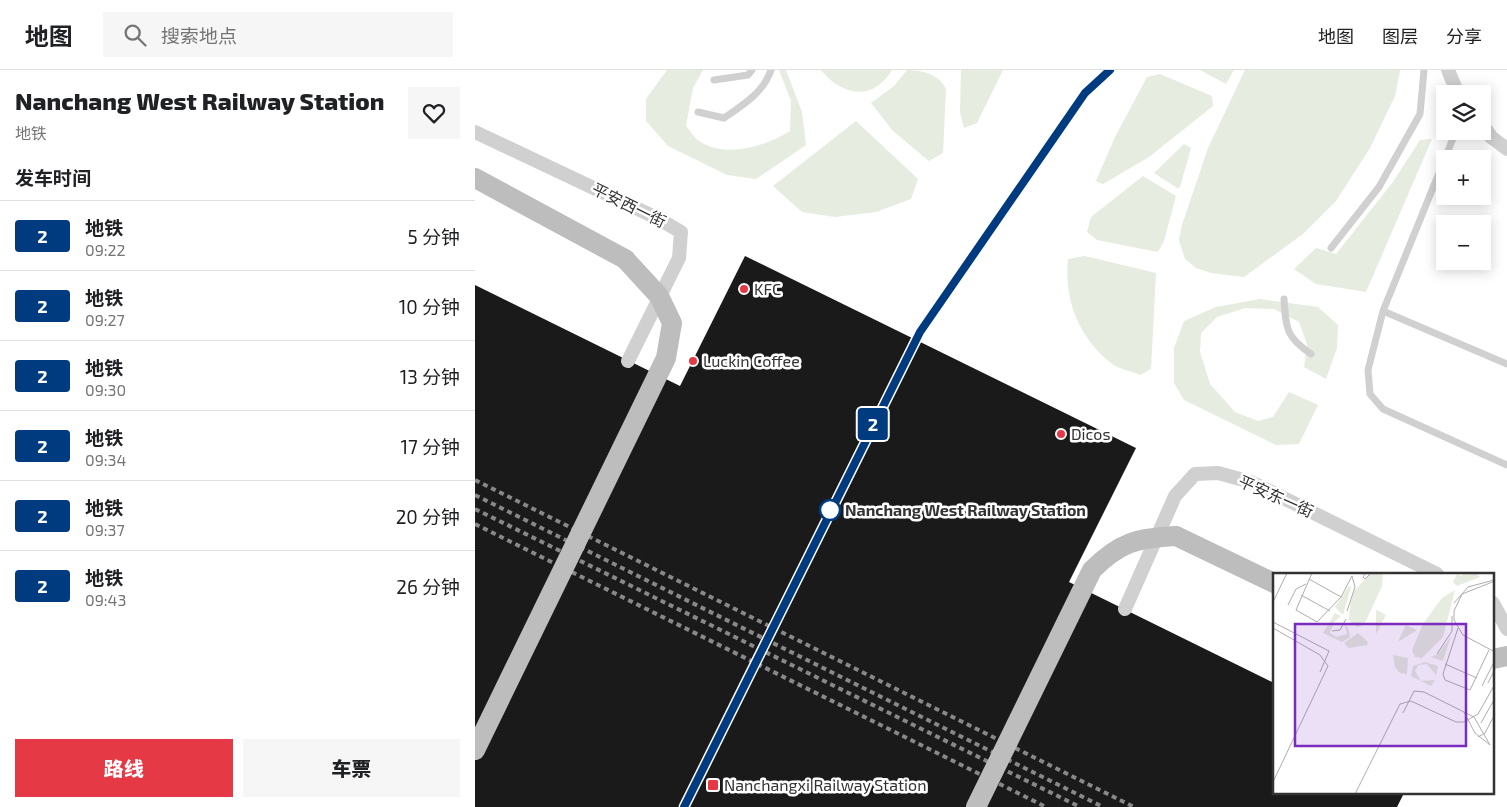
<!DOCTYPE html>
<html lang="zh">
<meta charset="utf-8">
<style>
body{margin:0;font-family:"Exo 2","Noto Sans SC",sans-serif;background:#f6f6f6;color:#202124;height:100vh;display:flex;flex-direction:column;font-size:19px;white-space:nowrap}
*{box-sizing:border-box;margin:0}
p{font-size:16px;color:#757577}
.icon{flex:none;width:28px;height:28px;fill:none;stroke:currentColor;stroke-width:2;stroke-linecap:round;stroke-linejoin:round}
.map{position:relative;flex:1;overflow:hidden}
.drawer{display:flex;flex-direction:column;background:#fff;width:475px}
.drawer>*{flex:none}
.badge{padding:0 10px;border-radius:4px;font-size:18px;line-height:32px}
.fabs{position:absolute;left:961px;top:15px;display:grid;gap:10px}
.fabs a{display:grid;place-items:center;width:55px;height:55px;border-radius:0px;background:#fff;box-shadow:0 2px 12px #0003;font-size:25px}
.map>.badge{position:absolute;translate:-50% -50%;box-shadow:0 0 0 2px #fff}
h2{padding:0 15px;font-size:19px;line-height:45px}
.round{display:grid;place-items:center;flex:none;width:52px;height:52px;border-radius:0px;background:#f6f6f6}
.summary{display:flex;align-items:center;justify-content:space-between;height:85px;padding:0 15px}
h1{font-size:24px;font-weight:800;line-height:38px}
.cta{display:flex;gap:10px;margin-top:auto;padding:10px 15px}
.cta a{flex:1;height:58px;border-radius:0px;background:#e63946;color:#fff;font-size:20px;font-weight:800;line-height:58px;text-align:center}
.cta a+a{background:#f6f6f6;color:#202124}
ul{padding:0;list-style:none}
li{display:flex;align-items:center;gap:15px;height:70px;padding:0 15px;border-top:1px solid #e0e0e0}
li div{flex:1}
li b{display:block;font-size:19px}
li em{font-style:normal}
li .badge{min-width:55px;font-weight:700;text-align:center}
header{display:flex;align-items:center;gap:30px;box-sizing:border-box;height:70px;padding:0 25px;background:#fff;border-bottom:1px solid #e0e0e0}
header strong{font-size:24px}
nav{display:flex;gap:28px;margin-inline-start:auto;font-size:18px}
.search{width:350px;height:45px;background:#f6f6f6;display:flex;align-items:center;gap:12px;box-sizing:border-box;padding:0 18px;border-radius:0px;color:#757577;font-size:19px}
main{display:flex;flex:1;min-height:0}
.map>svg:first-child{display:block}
.green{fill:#e6ecdf}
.building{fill:#1a1a1a}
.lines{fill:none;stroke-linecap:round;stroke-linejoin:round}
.lane{stroke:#d0d0d0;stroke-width:7}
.street{stroke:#d0d0d0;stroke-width:14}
.secondary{stroke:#bdbdbd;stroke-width:20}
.rail{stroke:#888;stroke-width:4;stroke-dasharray:5 4;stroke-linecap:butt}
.secondary-bridge{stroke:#bdbdbd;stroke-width:20}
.line-casing{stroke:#fff;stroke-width:11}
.line{stroke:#003b80;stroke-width:8}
.poi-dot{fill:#e63946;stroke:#fff;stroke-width:2}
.stop-dot{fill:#fff;stroke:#003b80;stroke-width:2.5}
.labels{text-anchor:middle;stroke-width:5;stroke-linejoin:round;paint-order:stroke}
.street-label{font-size:16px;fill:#333;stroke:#fff}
.poi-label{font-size:16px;fill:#333;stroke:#fff;text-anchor:start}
.stop-label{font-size:16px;font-weight:bold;fill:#333;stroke:#fff;text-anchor:start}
.inset-road{fill:none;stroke:#adadad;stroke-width:1}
.view{fill:#7b2cbf;fill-opacity:0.15;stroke:#7b2cbf;stroke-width:2.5}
.inset-edge{fill:none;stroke:#333;stroke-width:2.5}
</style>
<header>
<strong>地图</strong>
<div class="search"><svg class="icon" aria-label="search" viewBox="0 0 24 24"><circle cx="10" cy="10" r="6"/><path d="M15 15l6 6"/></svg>搜索地点</div>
<nav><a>地图</a><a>图层</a><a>分享</a></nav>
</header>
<main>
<section class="drawer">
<div class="summary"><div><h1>Nanchang West Railway Station</h1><p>地铁</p></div><a class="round"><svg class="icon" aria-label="heart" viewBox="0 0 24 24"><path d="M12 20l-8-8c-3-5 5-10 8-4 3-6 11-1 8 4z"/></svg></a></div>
<h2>发车时间</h2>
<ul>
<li><span class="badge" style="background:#003b80;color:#fff">2</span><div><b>地铁</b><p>09:22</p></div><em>5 分钟</em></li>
<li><span class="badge" style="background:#003b80;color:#fff">2</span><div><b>地铁</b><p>09:27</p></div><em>10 分钟</em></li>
<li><span class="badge" style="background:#003b80;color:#fff">2</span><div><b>地铁</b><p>09:30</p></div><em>13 分钟</em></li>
<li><span class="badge" style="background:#003b80;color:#fff">2</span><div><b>地铁</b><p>09:34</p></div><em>17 分钟</em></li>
<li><span class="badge" style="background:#003b80;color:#fff">2</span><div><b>地铁</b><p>09:37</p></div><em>20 分钟</em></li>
<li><span class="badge" style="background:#003b80;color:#fff">2</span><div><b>地铁</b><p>09:43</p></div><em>26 分钟</em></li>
</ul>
<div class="cta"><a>路线</a><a>车票</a></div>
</section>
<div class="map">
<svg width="1032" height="737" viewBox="0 0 1032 737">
<rect width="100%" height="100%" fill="#fff"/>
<path class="green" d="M192,0H228L218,18L211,56C215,60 219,68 224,71C251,89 291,76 315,61L316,31L304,0H311L327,42L331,75L281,109L252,105L193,76L171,51V29Z
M346,0H417C398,32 367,26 346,0Z
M432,0C447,0 464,4 471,19L468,83L454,91L418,61L396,33L419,16Z
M486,0H528L502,53L489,58L485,42Z
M725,0H759L751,14Z
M770,0H925L920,26L895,78L861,131L828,164L769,207L736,203L721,198L710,189L704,170L707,155L733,78Z
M685,4L737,26L738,36L674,87L628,114L621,111L640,67L672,7Z
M381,51L443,109L436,129L401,142L360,147L327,142L298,116Z
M957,69L891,222L841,214L819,199L841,178L861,184L918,112L945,70Z
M709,74L716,78L705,117L702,118L679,103Z
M668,106L701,126L689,171L683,182L622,170L612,162L616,147Z
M610,186L681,203L676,299L665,305C656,301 643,299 636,293C603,266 589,230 593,189Z
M785,229L843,237L863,255L862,278L851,309L829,297L832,274L824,252L799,239L770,238L742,247L726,263L725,282L735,314L760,342L783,351L798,347L814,322L843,335L824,374L801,375L709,330L699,313V278L709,251L741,237Z"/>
<path class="building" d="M270,186L661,378L594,512L799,613V723H929L922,737H0V215L205,316Z"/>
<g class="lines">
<path class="lane" d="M239,10L273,5L277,0
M223,42L249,48C268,35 288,23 296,0
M981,61L908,241L893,300L895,324L908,339L1032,395
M856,178L904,117L945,44L949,0
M809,229C811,259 811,267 836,284
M908,241L1032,294"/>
<path class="street" d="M973,0L983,24
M1008,55L1016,67L1032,79
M0,62L184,149L206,162L204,188L153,291
M1018,533L1032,559
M650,539L700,426L720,404L743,403L776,412L962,504"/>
<path class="secondary" d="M0,108L150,189
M701,466L799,513
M1018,589L1032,586"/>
<path class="rail" d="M0,410L659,737
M0,425L628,737
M0,439L605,737
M0,454L571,737"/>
<path class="secondary-bridge" d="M0,680L191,288L197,253L184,226L150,189
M501,737L617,500C645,472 662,468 701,466"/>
</g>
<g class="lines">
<defs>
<path id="line" d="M209,737L445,262L610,23L635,0"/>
</defs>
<use href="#line" class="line-casing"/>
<use href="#line" class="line"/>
</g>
<g class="poi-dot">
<circle cx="269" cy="219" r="5"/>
<circle cx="218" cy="291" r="5"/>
<circle cx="586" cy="364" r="5"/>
<rect x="232" y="709" width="12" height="12" rx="2.5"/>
</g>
<circle class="stop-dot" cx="355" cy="440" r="10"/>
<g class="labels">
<g class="street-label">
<text transform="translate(154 135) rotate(26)" y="6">平安西一街</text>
<text transform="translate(801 426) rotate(24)" y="6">平安东一街</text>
</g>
<g class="poi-label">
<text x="279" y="225">KFC</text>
<text x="228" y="297">Luckin Coffee</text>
<text x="596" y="370">Dicos</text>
<text x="249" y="721">Nanchangxi Railway Station</text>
</g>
<g class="stop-label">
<text x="370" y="446">Nanchang West Railway Station</text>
</g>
</g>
<g transform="translate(798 503)">
<rect width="221" height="221" fill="#fff"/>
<path d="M98,0H110L109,13L91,52L84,54L76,47L77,31L81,18ZM189,0H203L207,4L184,13L180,9L184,1L189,3ZM76,13L78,14L70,42L62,34ZM182,17L170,64L149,85L142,84L139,77L150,51L169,25ZM104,37L113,42L103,61V38ZM62,40L68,43L62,48L57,60L63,64L74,61L70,45L76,58L77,64L69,69L50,60ZM133,52L144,57L125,69L128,62ZM85,60L95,69L94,72L76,75L71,70ZM178,63L170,88L158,84L165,81ZM120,82L135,85L134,101L127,100L122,94ZM152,89L165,93L163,102L154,91L145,92L142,98L148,108L162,107L158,113L138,103L140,93Z" fill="#e6ecdf"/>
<path class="inset-road" d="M39,0L23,37L44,49L68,24L79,3M62,0H86M93,0L90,4L92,6L98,0M36,6L68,24M222,8L189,21L181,38V47L190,62L222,79M28,22L57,38M0,29L14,0M181,30L195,14L221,7M15,32L23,16L33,11M74,38L82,14L79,3M0,49L56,78L47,99M0,55L47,82L55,93L0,209M185,55L170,101L172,107L197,117L216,77M59,58L67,57L73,46M164,81L179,58V43M172,91L204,105M215,110L222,96M209,113L222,87M130,140L141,118L151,119L201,144L217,172L202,160L191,139M208,150L222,125M205,164L212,160L222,141M82,221L127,131L138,128L183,149H191L205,141L222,111"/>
<path class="view" d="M22,51H193V173H22Z"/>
<rect width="221" height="221" class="inset-edge"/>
</g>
</svg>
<div class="fabs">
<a><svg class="icon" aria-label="layers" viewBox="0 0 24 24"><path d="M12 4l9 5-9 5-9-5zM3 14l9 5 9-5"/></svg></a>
<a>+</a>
<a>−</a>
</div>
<b class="badge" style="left:398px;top:354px;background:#003b80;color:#fff">2</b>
</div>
</main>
